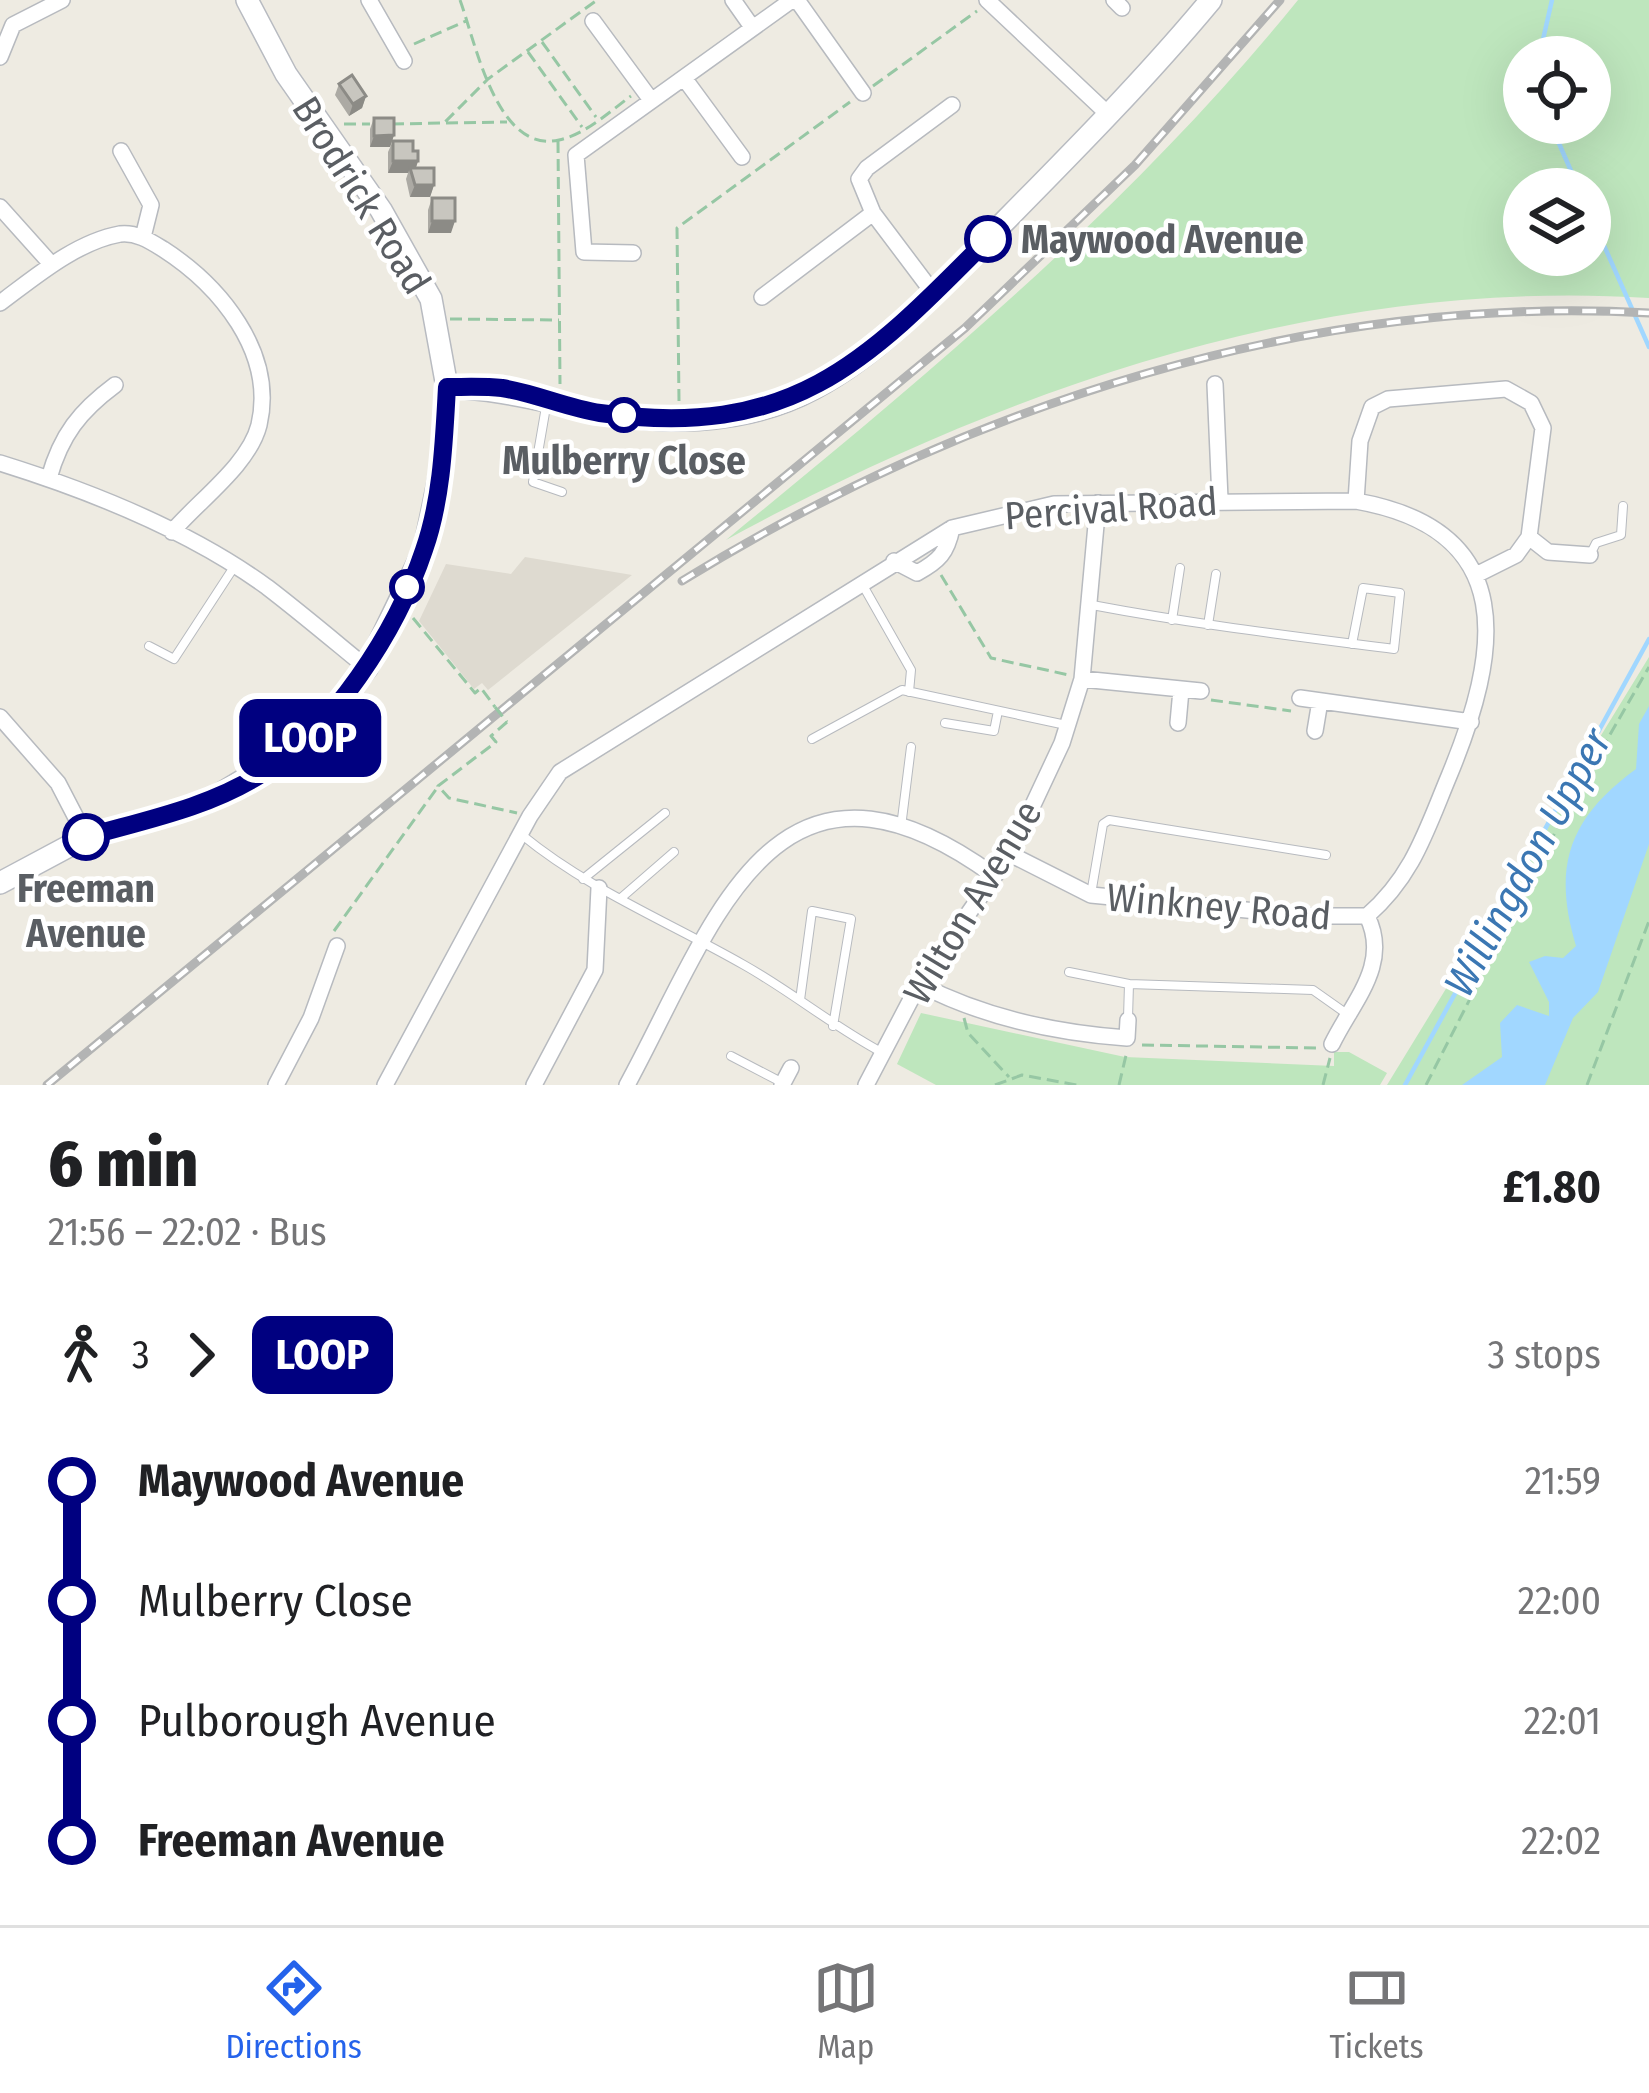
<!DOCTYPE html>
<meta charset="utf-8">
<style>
body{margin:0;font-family:"Fira Sans Condensed",sans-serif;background:#f2f2f2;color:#202124;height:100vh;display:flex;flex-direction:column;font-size:45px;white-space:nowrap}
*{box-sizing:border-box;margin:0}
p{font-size:39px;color:#757577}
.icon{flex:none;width:66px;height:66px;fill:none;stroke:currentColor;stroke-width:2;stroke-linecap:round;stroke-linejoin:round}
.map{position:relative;height:1085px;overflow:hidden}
.side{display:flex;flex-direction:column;background:#fff;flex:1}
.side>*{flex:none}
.badge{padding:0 24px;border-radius:18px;font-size:42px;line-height:78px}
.tools{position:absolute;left:1503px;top:36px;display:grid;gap:24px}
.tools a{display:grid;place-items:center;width:108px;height:108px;border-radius:50%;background:#fff;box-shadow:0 12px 48px #0002;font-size:60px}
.map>.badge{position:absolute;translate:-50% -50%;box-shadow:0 0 0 6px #fff}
.legs{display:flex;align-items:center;gap:18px;height:132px;padding:0 48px;font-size:39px}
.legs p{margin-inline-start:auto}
.head{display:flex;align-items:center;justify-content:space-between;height:204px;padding:0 48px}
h1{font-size:66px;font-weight:800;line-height:90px}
ul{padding:0 48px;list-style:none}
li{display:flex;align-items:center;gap:42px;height:120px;font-size:45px}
li i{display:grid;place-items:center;width:18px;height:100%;margin:0 15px;background:currentColor}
li i::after{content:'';width:30px;height:30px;margin:-15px;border:9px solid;border-radius:50%;background:#fff}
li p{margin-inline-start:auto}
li:first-child i{background:linear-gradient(#0000 50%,currentColor 0)}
li:last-child i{background:linear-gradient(currentColor 50%,#0000 0)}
.tabs{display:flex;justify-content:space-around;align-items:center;height:168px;border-top:3px solid #e0e0e0;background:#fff;font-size:33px;color:#757577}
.tabs a{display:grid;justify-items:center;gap:6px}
.tabs .active{color:#2563eb}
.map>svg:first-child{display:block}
.education{fill:#dedad0}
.green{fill:#bee6bd;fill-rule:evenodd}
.water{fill:#a1d7ff}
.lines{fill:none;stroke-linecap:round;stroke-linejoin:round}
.stream{stroke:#a1d7ff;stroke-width:4.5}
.lane-casing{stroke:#b7babf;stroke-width:10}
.street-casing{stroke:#b7babf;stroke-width:18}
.secondary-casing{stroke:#b8bbc1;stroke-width:24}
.path{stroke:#96c7a4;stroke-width:3;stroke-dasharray:12 6;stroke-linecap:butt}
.lane{stroke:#fff;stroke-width:8}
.street{stroke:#fff;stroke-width:15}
.secondary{stroke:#fff;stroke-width:21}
.rail-casing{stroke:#b3b4b4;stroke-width:9}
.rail{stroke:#fff;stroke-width:4.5;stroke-dasharray:14;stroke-linecap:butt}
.path-bridge{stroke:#96c7a4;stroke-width:3;stroke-dasharray:12 6;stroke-linecap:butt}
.wall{fill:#acaaa4}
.shaded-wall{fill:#8c8b86}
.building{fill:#c8c6bf;stroke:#8c8b86;stroke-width:3}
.line-1-casing{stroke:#fff;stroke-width:27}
.line-1{stroke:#000080;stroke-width:18}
.stop-1-dot{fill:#fff;stroke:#000080;stroke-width:6}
.labels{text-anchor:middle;stroke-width:9;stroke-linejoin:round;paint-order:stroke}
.street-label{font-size:39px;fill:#5a5e63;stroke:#fff}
.stop-label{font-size:39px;font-weight:bold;fill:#5a5e63;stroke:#fff}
.water-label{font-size:42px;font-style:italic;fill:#3b77b3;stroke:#fff}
</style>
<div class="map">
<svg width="1649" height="1085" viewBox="0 0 1649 1085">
<rect width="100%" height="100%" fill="#eeebe2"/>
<path class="education" d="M525,557L632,575L488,690L482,683L474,689L419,621L446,564L511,574Z"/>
<path class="green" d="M1298,0H1649V298C1325,277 1007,387 726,540C929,374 1133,204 1298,0ZM1590,57V123H1524V57ZM1524,189H1590V255H1524Z
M1649,657V1085H1387Z
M921,1013L1125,1057L1334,1066V1052H1349L1387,1073L1380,1085H936L897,1064Z"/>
<path class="water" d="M1649,706V844L1598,992L1573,1018L1545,1085H1462L1502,1057L1500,1023L1517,1005L1549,1016V1002L1529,962L1545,956L1563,958L1576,946C1552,866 1569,818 1636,769L1639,724Z"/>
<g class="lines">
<path class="stream" d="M1539,57L1552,0
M1550,123L1579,189
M1590,214L1649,347
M1405,1085L1649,639"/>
<defs>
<path id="lane" d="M547,401L533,482L562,492
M1590,555L1596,543L1621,535L1623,506
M861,582L911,670L909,692
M1092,605C1192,624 1293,636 1394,649L1400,593L1363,588L1352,644
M1172,620L1180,568
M1208,625L1216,574
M149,646L174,659L234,567
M945,723L994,731L998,711
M812,739L902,690L1066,725
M901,827L911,747
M522,835C589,890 669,922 744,965C792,992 834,1027 883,1053
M583,879L665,813
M1091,894L1103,824L1109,820L1326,855
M621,898L674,852
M1069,972L1129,984
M800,1000L812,911L851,919L833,1026
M1128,1018L1129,984L1313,990L1347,1014
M731,1056L781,1082"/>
<path id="street" d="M369,0L404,61
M733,0L752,27
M797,0L863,93
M987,0L1109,115
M1114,0L1122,8
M593,21L651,100
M0,57L13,25L62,0
M684,78L742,157
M121,151L151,205L143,237
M0,207L52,265
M873,213L934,294
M633,253L584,252L576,155L792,0
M762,297L873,213L859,179L867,168L952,105
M0,303C35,277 76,242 120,234C136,232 150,241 163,249C219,285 276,352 259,425C249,465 198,501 172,532
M1215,384L1220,499
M0,463C90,491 190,531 267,587C301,613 334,641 367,668
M49,478C61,435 80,411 115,385
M1356,501L1360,441L1372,407L1388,399L1506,389L1531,403L1543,428L1529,537L1516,555L1476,575
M1529,537L1548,552L1590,555
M894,561L917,573C939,561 947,553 952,528
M1082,679L1201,691
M1300,698L1471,722
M0,717L58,783L86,837
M1178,723L1181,690
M1315,731L1320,701
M1010,854L1091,895L1308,916H1367
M919,984C983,1017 1056,1033 1127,1038L1128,1020
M276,1085L311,1018L337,946
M385,1085L530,816L560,772L952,528L1054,504L1356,501C1521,530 1500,653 1449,776C1426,831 1413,876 1367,916C1391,964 1353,1001 1332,1044
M534,1085L595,970L599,888
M627,1085C714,925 773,716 993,875
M782,1085L791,1068
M866,1085L919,984L1010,854L1062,743L1082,679L1098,503"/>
<path id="secondary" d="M447,387C526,389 601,421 681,420C726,420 774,410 813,389C889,348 946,281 1005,221C1076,149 1147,77 1211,0
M0,883L86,837L207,802L309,740L367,668L424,550L443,459L447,387L431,299L381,210L286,74L247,0"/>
</defs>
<use href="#lane" class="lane-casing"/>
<use href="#street" class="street-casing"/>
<use href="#secondary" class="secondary-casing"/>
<path class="path" d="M460,0C476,44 497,154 559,140C586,134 609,112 631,96
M542,42L596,117
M414,44L466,21
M528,52L582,127
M873,86L977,11
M446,123L507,122
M344,124H370
M392,124L444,123L488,79L597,0
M558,141L560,384
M450,319L559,320
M679,401L677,228L850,102
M941,575L991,658L1069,675
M413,618L475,693L481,688L495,707
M1211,700L1291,711
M507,722L491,736L496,742L438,786L449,798L517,813
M334,931L437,788
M964,1018L968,1033L1009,1077
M1142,1045L1319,1048
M995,1085L1022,1075L1077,1085
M1119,1085L1127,1051
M1323,1085L1330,1058
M1426,1085L1567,809L1649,667
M1587,1085L1649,921"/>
<use href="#lane" class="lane"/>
<use href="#street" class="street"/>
<use href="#secondary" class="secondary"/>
<defs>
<path id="rail" d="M682,581C969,404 1310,294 1649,313
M47,1085L965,328L1135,165L1280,0"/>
</defs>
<use href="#rail" class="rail-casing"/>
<use href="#rail" class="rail"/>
<path class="path-bridge" d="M495,707L507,722"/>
</g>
<path class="wall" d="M339,84L366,96L362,108L349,116L335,95Z
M374,118L394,135L390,147H370V129Z
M393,141L413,151L418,161L416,168L434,185L430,197H410L406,179L408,173H388V152Z
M432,198L451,233H428V210Z"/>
<path class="shaded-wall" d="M366,96L362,108L349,116L353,104Z
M394,135L390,147H370L374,136Z
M393,161H418L414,173L410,168L408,173H388Z
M415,185H434L430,197H410Z
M432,221H455L451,233H428Z"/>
<path class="building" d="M352,75L366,96L353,104L339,84Z
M374,118H394V135L374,136Z
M393,141H413V151H418V161H393Z
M410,168H434V185H415Z
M432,198H455V221H432Z"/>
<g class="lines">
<defs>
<path id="line-1" d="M86,837C145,820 206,808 258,776C332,732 397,631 424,550C442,499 444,441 447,387C465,387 484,386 502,388C535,393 567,408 600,413C790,439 863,366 988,239"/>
</defs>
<use href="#line-1" class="line-1-casing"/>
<use href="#line-1" class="line-1"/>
</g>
<g class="stop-1-dot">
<circle cx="988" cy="239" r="21"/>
<circle cx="624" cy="415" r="15"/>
<circle cx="407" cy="587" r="15"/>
<circle cx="86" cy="837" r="21"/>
</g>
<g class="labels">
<g class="street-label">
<text transform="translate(362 195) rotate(58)" y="14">Brodrick Road</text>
<text transform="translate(1111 508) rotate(-4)" y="14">Percival Road</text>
<text transform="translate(972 902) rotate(-59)" y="14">Wilton Avenue</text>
<text transform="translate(1219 906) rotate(5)" y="14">Winkney Road</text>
</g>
<g class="stop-label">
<text x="1021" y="253" text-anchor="start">Maywood Avenue</text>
<text x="624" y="474">Mulberry Close</text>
<text x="86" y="902">Freeman<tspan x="86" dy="45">Avenue</tspan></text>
</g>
<g class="water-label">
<text transform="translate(1527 862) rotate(-61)" y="15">Willingdon Upper</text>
</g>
</g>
</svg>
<div class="tools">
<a><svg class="icon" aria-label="locate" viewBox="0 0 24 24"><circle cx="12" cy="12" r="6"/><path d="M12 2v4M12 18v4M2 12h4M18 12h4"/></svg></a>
<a><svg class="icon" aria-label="layers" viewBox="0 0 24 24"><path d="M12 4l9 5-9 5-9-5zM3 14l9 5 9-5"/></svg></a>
</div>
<b class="badge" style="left:310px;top:738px;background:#000080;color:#fff">LOOP</b>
</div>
<section class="side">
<div class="head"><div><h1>6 min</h1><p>21:56 – 22:02 · Bus</p></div><b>£1.80</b></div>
<div class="legs"><svg class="icon" aria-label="walk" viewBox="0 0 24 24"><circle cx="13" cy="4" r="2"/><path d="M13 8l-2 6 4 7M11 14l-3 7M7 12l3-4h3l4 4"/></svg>3<svg class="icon" aria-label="forward" viewBox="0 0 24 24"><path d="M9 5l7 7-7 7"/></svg><b class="badge" style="background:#000080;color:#fff">LOOP</b><p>3 stops</p></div>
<ul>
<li><i style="color:#000080"></i><b>Maywood Avenue</b><p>21:59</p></li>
<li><i style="color:#000080"></i><span>Mulberry Close</span><p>22:00</p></li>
<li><i style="color:#000080"></i><span>Pulborough Avenue</span><p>22:01</p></li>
<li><i style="color:#000080"></i><b>Freeman Avenue</b><p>22:02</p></li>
</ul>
</section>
<nav class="tabs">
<a class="active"><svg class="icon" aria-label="directions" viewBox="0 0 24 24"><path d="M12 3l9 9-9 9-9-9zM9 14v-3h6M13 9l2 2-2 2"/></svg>Directions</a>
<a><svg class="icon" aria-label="map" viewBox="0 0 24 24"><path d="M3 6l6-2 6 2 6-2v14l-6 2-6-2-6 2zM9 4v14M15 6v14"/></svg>Map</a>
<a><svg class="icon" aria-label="tickets" viewBox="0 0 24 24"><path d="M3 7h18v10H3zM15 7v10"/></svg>Tickets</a>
</nav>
